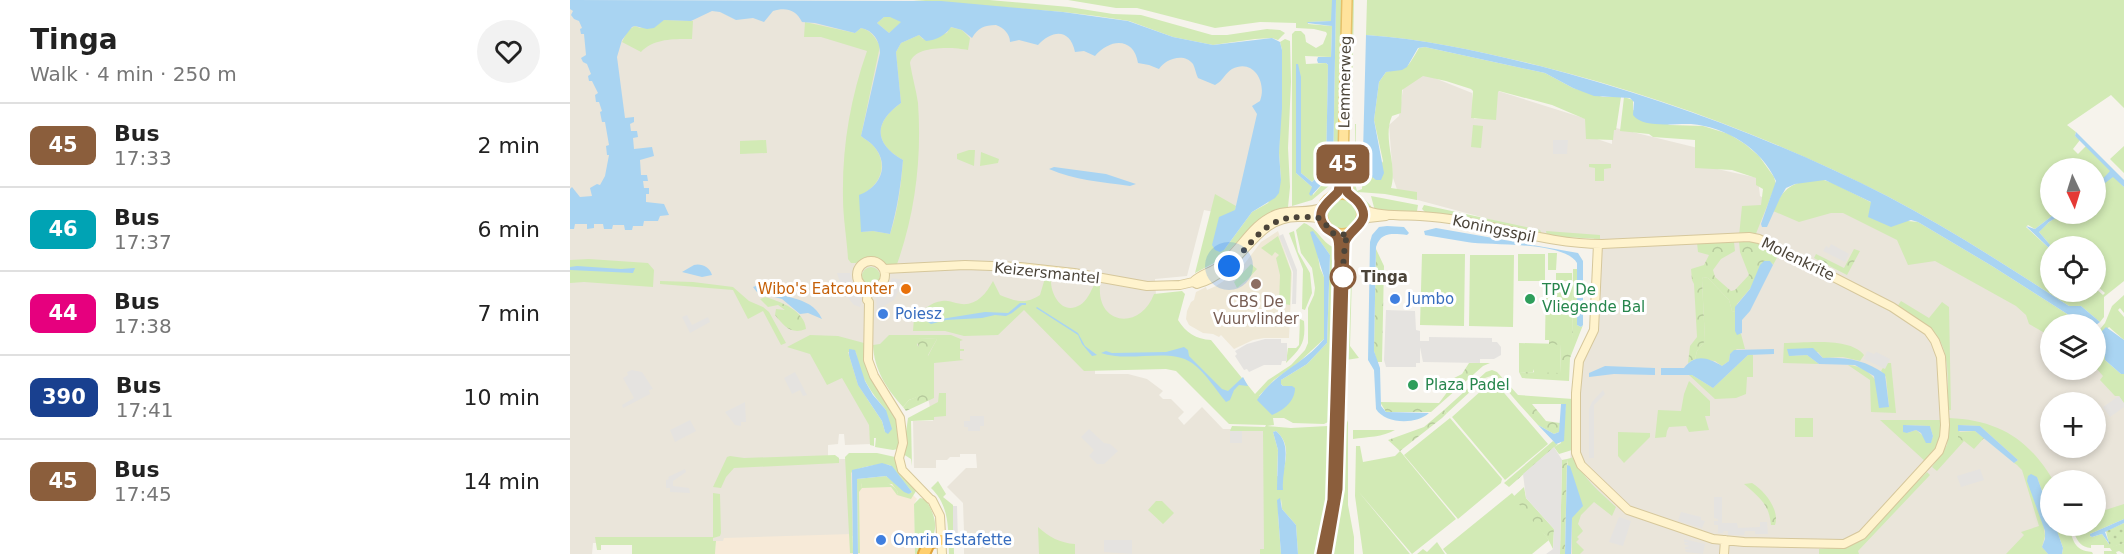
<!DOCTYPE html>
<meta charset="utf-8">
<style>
body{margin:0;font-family:"DejaVu Sans",sans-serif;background:#f2f2f2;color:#222;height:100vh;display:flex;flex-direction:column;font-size:22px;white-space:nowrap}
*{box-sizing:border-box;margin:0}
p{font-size:20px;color:#767676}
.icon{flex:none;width:33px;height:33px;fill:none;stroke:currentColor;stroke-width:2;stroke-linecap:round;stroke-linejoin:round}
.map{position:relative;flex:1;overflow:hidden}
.sheet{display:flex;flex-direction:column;background:#fff;width:570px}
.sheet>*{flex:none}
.badge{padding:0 12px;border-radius:9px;font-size:21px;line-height:39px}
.needle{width:39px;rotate:176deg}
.controls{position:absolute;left:1470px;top:158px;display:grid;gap:12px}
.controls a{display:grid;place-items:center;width:66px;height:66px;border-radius:50%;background:#fff;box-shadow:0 3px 9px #0003;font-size:30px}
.you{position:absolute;width:30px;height:30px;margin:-15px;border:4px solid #fff;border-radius:50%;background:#1a73e8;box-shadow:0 0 0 9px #1a73e833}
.map>.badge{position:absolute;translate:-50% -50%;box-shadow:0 0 0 3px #fff}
.round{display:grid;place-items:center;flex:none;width:63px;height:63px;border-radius:32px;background:#f2f2f2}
.head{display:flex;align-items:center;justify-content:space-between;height:102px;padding:0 30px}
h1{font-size:28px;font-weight:700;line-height:45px}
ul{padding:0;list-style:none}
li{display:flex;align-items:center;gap:18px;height:84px;padding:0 30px;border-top:2px solid #e0e0e0}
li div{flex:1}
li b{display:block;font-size:22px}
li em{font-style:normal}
li .badge{min-width:66px;font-weight:700;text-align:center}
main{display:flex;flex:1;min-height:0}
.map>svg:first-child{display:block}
.residential{fill:#eae5da;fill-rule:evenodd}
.commercial{fill:#f7ead8}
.education{fill:#efe8d6}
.green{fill:#d2eab5;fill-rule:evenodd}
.forest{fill:url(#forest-crowns)}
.garden{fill:url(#garden-dots)}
.parking{fill:#e5e3e0}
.water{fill:#a9d4f2;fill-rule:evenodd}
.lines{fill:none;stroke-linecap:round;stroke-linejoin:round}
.secondary-casing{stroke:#d6c79b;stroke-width:10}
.primary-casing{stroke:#e6c16a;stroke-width:12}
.highway-casing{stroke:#e0a43c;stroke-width:14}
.secondary{stroke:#fff3cd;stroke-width:8}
.primary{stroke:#ffe39c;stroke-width:9}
.highway{stroke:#ffcf6e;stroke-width:10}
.line-casing{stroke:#fff;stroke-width:14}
.line{stroke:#8b5e3c;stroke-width:9}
.walk{stroke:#4b4439;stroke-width:6;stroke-dasharray:0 10.8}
.stop-dot{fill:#fff;stroke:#8b5e3c;stroke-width:3}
.education-dot{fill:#8d6e63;stroke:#fff;stroke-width:2}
.food-dot{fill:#e8710a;stroke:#fff;stroke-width:2}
.shop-dot{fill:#3f7fe0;stroke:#fff;stroke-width:2}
.leisure-dot{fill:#2e9e5b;stroke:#fff;stroke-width:2}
.labels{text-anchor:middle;stroke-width:6;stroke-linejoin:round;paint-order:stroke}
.street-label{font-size:15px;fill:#4b4439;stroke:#fff}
.stop-label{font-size:15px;font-weight:bold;fill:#4b4439;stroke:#fff;text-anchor:start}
.food-label{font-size:15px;fill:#c56008;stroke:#fff;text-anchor:end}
.leisure-label{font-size:15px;fill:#27864d;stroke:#fff;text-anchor:start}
.shop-label{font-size:15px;fill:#366cbe;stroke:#fff;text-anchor:start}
.education-label{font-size:15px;fill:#785e54;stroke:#fff}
</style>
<main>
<section class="sheet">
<div class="head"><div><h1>Tinga</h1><p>Walk · 4 min · 250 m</p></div><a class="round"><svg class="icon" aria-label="heart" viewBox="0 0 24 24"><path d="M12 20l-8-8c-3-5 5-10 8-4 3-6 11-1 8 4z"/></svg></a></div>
<ul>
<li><span class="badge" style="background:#8b5e3c;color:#fff">45</span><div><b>Bus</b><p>17:33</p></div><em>2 min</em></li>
<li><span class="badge" style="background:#00a3b4;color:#fff">46</span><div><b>Bus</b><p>17:37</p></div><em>6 min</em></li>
<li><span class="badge" style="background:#e6007e;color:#fff">44</span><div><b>Bus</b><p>17:38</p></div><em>7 min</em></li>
<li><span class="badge" style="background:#19408f;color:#fff">390</span><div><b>Bus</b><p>17:41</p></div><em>10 min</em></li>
<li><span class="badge" style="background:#8b5e3c;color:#fff">45</span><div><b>Bus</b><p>17:45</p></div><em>14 min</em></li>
</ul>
</section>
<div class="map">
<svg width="1554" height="554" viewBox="0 0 1554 554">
<defs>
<pattern id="forest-crowns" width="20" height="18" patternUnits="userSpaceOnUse" patternTransform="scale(1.5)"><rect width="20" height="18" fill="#d2eab5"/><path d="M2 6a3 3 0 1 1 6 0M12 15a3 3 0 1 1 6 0" fill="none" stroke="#b6ca9c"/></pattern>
<pattern id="garden-dots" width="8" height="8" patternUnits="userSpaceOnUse" patternTransform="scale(1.5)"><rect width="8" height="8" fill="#d2eab5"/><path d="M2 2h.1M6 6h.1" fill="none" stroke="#b6ca9c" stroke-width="1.8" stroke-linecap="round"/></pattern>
</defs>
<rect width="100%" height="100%" fill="#f6f3ec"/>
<path class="residential" d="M0,3L91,15L208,5L427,22L683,64L696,84L665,216L634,210L617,276L585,279L586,295L575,321H525V374H558L577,379L593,391L589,395L593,399H601L614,412L608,418L614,425L632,407L653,429H695V554H394V546L398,545L397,531H394L393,503L377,487L396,468H407L406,454H390V457H380L377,460H366V468H344L343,421H363L358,398L308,347L292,346L301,444L275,445L274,434H269L268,444L258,445V459H284L285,536L156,542L23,543L22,554H0Z
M847,71L902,93L904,119L919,118L928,91L1020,120L1021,137L1042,144V127L1128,148L1129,165L1188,178L1190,196L1228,219L1270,208L1366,258L1451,308L1480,332V369H1526V362L1554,387V507L1526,516V480H1480V525H1496L1483,554H996L1005,358L1024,322V238L978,235L829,195L823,178L819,125L829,116L833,89ZM1480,402H1526V447H1480Z"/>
<path class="commercial" d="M306,478L341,493L347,499L344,504L345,554H288L287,479Z
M282,534L283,554H145L146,541H153L154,538Z"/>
<path class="education" d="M708,231L722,273L719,338H694L683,340L664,349L651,335L649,337L643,334L633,333L619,325L616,319L617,311L621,302L624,300L626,292L636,287L637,290L646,286L661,276L672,267L691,242Z"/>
<path class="green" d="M343,0H419L499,7L543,14L571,15L642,35H657L697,29L710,30L715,33L708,40L702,38L685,39L643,45L603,37L559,21L526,16L493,12Z
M498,0H762V21L738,22V24L762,26L761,57L735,56L736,64L756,63L758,65L756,168L742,182L731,173L730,69L726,173L742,187L743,195L763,172L766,0H774L770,161L766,180L742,200L722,206V34L725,31H731L735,35L736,42L746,48L753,44L757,34L756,32L744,29L726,28V23L690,22L645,28L567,8H546Z
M780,0H784L782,105H778Z
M797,0H1554V108L1541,95L1497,125L1506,132L1505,136L1510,140L1503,149L1508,154L1516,146L1540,170V174L1526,186V168H1480V213H1486L1465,229L1458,225L1456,227L1480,249V291H1526V289L1533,295L1535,293L1526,285V246H1481L1469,232C1487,211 1500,213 1526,213V190L1541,177H1545L1554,187V281L1534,297V317L1530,322L1511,306H1499C1440,268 1380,229 1317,196C1207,140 1090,96 970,66C913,52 855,39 796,35Z
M320,16L332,22L319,33L307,23L314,17Z
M94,20L123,21L122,39C105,39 84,38 71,52L52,42L58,30L65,26L70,28Z
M235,22L285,33L291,28C301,30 305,37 310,46L291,136C296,140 302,143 306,149C317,165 311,182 296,192L291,232L303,231L320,234C328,211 331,185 333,160C303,143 304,122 331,103L326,52L331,43L349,35L353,39L377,33L380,27L392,30L400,38L398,50C383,47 344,45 340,63C342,76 346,89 348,103C352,159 345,215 326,267C314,266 315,262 307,260C297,258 290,264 281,263L278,259C277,239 273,219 273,198C272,148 280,99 297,51L251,37H234Z
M715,39L720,41L721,82L718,148L720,187L718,207L702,212L687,221L650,260L625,273L645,194L666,206L654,250L682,212L698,203L711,180L709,153L712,50L710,42Z
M855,47L975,73L1003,88L1033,97H1051L1046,130H1044L1043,140L1016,139L1015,119L982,105L929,91L928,92L926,120L901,118L903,91L901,89L876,81L853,76L832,90L831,113L822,116C812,139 828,165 821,188L847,192V200L815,194L788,192L801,206V211C791,205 783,195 778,184H785L787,191L792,189L793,153L804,179L813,161L804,120L809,82L816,72C841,66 835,71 849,48Z
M1054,97L1063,100V110L1100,125L1133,126L1159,134L1175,144L1189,156L1204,177L1206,184L1185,236H1169L1172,206L1191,205L1193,189L1186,185V178L1162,170L1125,168V140L1083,137L1079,134L1050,131Z
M785,124H786L785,178L778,181L777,160L785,147Z
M903,125L913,126L911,148L901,147Z
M196,140L197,153L170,154V141Z
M1554,146V173L1540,159Z
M399,150H405L404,166L387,159V154Z
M411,152L429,159L428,163L410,166Z
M1019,164H1041V168L1034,169V181H1025V168L1019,167Z
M1251,179L1263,183L1338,221L1348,222L1422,266L1513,324H1480V336L1459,324L1456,315L1446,306L1365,261L1338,265L1327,240L1273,213H1261L1229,222L1203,211C1214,185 1224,182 1251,179Z
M801,196L848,205L847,211L844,212L805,211Z
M757 214a15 15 0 1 1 30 0a15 15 0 1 1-30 0Z
M854,205L970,230L971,232L970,234L856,213L852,209Z
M734,223C748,228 753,245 766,248C764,334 765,420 757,505C756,521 749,537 747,554H728L726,525L712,509L711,499L708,514L711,554H690V549H694L693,431H660L662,426L695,427L696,425L659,424L606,371L596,369L514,371L454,310L428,335L394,336L375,331H343L344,318C352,311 361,302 372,301C378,300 381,302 386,303C404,308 415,296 423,281L430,295C445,301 455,305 470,295L475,278L481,279C480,294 492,316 510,305C517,301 521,291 524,285L530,286C527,326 571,330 584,294L612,291L615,294L608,320C616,333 626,339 641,340L685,394L698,380L721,365L735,350L738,343V308L744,295L745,288L742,268L731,253L726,230ZM744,233L760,255L757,343L737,364L711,380V384L713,386H722L689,396L704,380L728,363L754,339V277L750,268ZM703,418H714L723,423L754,424L758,422V426L721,428L697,426L704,425ZM706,431C721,444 716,460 712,477L707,476L708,450L703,432Z
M724,231L728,252L740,273L742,293L735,310L732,309L733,269L719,233Z
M976,231L1030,235V239L977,236Z
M708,236L721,271L720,305L709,303L710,275L706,258L709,255L705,252L702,256L691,248Z
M978,253H987L986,270H978Z
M852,254H895L894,326L850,325Z
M948,254H975V281H948Z
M900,255H944L943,327L899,326Z
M19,259L78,263L84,270L83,287L14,282L0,283V260Z
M681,264L687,269L678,279L667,288L664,282Z
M292 276a9 9 0 1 1 18 0a9 9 0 1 1-18 0Z
M986,273H1002V281H986Z
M778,275H782L780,346L789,358L776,360L775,365L773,315Z
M1133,277L1138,278L1159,300L1162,311L1165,312V331L1171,334L1175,349H1167L1160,354L1159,361L1152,366L1145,361L1125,359L1127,351L1135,341L1132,280Z
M90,281L123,282L163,287L179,301L193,307L199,312L216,343L211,345L193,311L178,319L163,290L90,284Z
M976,283H1003L1002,340H975Z
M1554,295V313L1550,308L1548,310L1554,317V340L1539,327L1531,335L1534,340L1535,360L1551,374H1554V404L1549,396H1545L1530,380L1533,376L1526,368V334L1535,323L1542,306Z
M1331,301L1359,318L1372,302L1379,307L1381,410H1378C1377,384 1382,351 1363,331C1353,320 1339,314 1327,307Z
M730,319L734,321C736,343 731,348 716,363L718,348H726L729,345Z
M240,335L268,336L294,343C294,358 297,372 305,384C317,405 337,422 328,449L323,450L305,447L306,438H304V446L300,445L299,425L272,378L257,385L240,354L217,347ZM278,352H286C289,375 301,393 316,410L315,432L312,421L288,385Z
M319,335H381L393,340L390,341V349H394V351H390V359L394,360L364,363V391L339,400L333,407C317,389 304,370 303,345L310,344ZM350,338L367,339L358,356L347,345Z
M949,343L991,344L990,373H964V369L963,372H949Z
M1214,343C1236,343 1280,337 1294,355L1290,361L1273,357L1253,358L1248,352L1219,356L1237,355L1249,364L1213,363Z
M1178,355H1183V377H1177L1176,394L1166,398L1145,399L1119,375H1122L1143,388Z
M1316,363H1321L1326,413L1301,412L1300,380L1278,365C1304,367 1310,387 1319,407L1316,377L1311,371Z
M922,370L927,372L948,395L1003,399L1002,450L989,454L984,447L991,443L996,404H949L924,375L915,378L877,413L874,410L916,372Z
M923,380L978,444L935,480L882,417Z
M1119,381L1140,401V416H1135L1139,430L1119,432L1116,426L1099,427L1097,431L1096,437L1085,438L1088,410L1111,411L1114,394Z
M369,393H376V416L364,417V420L341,421L342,466L341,459L333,454L338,418L368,402Z
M880,418L932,479L931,483L888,519L834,455Z
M1225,418H1243V437H1225Z
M1379,418C1427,420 1458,438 1483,480H1480V513L1467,477L1475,536L1472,547L1478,554H1436L1454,535L1451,532L1469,526L1452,470L1447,465L1444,463L1448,460L1410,426L1388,425L1391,439L1394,441L1367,471L1362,467L1377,445Z
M778,420V505L784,537V554H762L772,494L770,442Z
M1310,420H1372C1371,438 1367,448 1356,462ZM1336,425L1360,426L1363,436L1361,442L1346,430L1337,433Z
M783,430H825C813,437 797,437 783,439Z
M1048,432L1080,433V437L1054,463L1048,456Z
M786,446H790L793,462L825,456L830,451L886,519L842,554L788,491L840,554H793L785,496Z
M279,453H307L325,457L346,491L341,499L327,495L328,492L322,484L291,483L292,488L289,492L290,553H288L287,479L316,476L339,494L342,492L320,465C311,463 287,467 281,473L283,553H280L275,457Z
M265,455L269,458V463L164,468L156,477L151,488L143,487L157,457L160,456L174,458Z
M1004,457C1012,478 1030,492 1046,507L1042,516L1024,502L1011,515L1008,524L1013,531L1007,537L1009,539L1006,542L1014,550L1010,554H1002V518L997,459Z
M1357,472L1360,475L1288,551L1289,554H1249V549L1279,546L1288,541Z
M368,481L376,494L373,497L383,505L384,554H379C378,529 380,506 361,488Z
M143,493L150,494L151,533L150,536L143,538V541H146L145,554H62V545H31V550H27L25,537H143Z
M942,493L979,540L962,554H877L873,549Z
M350,498L355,499C361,507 368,522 364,533C362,538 356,539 353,543L352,554H345L344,504Z
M586,501H592L604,513L593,524L578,510Z
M1554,504V519L1520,534V536L1522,537L1532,534L1541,547L1554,543V554L1549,551L1546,552L1547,554H1534V551H1542L1540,548H1534V545H1521V548C1511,547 1508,542 1504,533L1509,531L1508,525H1526V513Z
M1485,525H1498C1504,541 1503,550 1522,552L1523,554H1492L1493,548Z
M468,527C479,537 490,543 505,544V554H469Z
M867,542L875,554H847L853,549L857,552Z"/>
<path class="forest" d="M1164,242L1165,251L1151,259L1143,270L1145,277L1161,291L1165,290L1179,275L1170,252L1169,242H1184L1209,254L1203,265L1202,263L1167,304L1165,312L1162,311L1159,300L1138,278L1133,277L1132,281L1135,341L1127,351L1125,359L1118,363L1120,346L1127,337L1124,284L1122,280L1121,269L1134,265L1139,255L1128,252L1127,243Z
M806,249L814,266L812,362H807L804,351Z
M1284,249L1290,251L1277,275L1244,258L1246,254L1274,268Z
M1003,269H1007V325L1011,327L1013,325L1000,358L999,381L952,378L949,372L990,373L991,345L979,344V340H1002Z
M195,297C210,301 235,311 236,329C221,335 214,326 205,315L206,309L215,310L208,305L198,307L190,299Z
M350,338L367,339L358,355L356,364H353L347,340Z
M899,363H920L913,366L861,412H816L810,402L869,403L878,391L882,379L892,374Z
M361,391H364V398L336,411L333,407L339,400Z
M949,404H962L976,421L990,423L989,432L984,434L968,425Z
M874,410L877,413L872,418L830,451L818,440L854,427Z
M1405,431L1414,438L1404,449L1394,441L1388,439V432Z
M983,441L988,444L939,487L934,483Z
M997,459L995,554H990L992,460Z
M294,482C308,482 320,479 328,492L327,495L321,487L292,488L291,483Z
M1182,483C1195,491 1210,510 1205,525H1201C1199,504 1190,498 1174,484Z
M954,487L956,498L984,529L983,549L978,539L943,497Z"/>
<path class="garden" d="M1554,523V543L1540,548L1536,531Z"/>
<path class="parking" d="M983,140H998L997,154H983Z
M713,234L727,270L726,304H722L723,272L709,236Z
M1261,244L1279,254L1275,262L1253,251L1256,246L1259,248Z
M267,273H280L283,285L294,295L290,307L284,305L273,292Z
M322,278L334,280L324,300L307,310L306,297L316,291Z
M816,310L845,311L846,330L850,331V341H859V337L922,338V342H927L931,347V355L924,359H910V363L853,362L850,347V363H846V367H816L814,360Z
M117,315L122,325L138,317L140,322L120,333L112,317Z
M695,339H711V343H717V361H712L711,365H694L679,372L677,369L674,370L665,356L667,354L665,351L677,344Z
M1297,351L1304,354L1306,352L1320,359L1315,369L1294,359Z
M62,370L72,372L83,389L79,390L80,394L53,408L52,405L64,398L53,378L58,375L57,372Z
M225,372L237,395L233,396L230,390L222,394L214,378Z
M1033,390L1035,394L1024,405V458H1019V409L1022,402Z
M1549,396L1554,403V407L1540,417L1533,407Z
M175,402L176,422H171V426L165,425L155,412Z
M400,416H414V426H410V431H398V427H394V421H400Z
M120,420L126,431L105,442L100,430Z
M519,429L534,443L540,444L548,451L534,464H527L519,456L524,450L511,437Z
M660,431H672V443H660Z
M984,447L992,460L990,554H976L983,549L984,529L956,498L953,474Z
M115,469L116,472L103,481V486L119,488L120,493L100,492V488H96V480L99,479L98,477Z
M1410,469L1414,480L1391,487L1387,476Z
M1144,497H1152V523H1167L1168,528L1190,527V522H1197L1198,534H1185V531H1175L1174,535H1158V531H1154L1153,533H1148V525H1144V521H1148V519L1144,518Z
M383,506H387L388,541H383Z
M1111,512L1131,517V520L1135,521L1132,528L1108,521Z
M1049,517L1061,521L1053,546L1039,542Z
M1114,539L1135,544L1133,554L1116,552L1115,550H1121L1115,549V547L1120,546L1115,545L1114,543H1119L1114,542Z
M534,540H562V554L534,552Z"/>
<path class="water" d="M0,0L371,1L493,12L558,21L603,37L643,45L702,38L710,42L712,50V108L709,153L711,180L709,193L705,198L682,212L654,250L650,252L645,250L642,245L649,217L665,210L687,114L682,106L690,101C697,83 684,58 662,69C655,73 653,81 645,85L628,78C626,74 625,68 623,64C614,52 595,59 589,69L579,65L568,63C564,37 540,38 525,56L514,51L505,52C500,28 482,30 468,45L449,40L440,42C440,34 434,28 426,25C414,25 408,28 402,38L392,30L381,27C375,36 366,40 356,41L349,35L331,43L326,52L331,103C304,122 303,143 333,160C331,185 327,210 320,234L303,231L291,232L289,195C308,188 320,168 306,149C302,143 296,140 291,136L310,53C310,41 303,30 291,28L285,33L245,23L232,22C226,9 215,7 203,11L194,22L183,18L166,20L150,12L142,11L121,21L94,20L84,28L77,29L65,26L62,27L52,40L47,57L55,118L64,117V122L60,124L61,131H67L68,137L63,138L64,149L82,147L84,156L70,160L71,175H77L78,181H73L74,188H79V194H76V202L94,204L99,215L90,216L88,221H74L73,226H63L62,230H55L54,225H43L42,229H34L33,224H24V228L17,229V224H5L4,229H0V189L2,187L10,197L22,196L20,188L27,184L30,185L35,176L39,155H37L36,146L39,145L35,122H32L30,112L32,111L29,102H26L25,95L28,93L22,81H19L18,76L21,74L17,64L13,62L11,58L16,55L14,34H11L10,29L12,28L9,21L4,19L1,15L3,11L0,9ZM314,17H320L331,22L319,33L307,23Z
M762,0H766L763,172L741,196L739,194L742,187L726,173V64H728L731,77V173L742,182L756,168L758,65L756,63H748L747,60L748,57H761L762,26L737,23L738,22L761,21Z
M796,35C856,39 912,52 970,66C1090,97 1207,140 1317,196C1380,229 1440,268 1499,306H1511L1530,322L1526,325L1513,324L1422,266L1348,222L1341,220L1321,227L1298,217L1301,202L1255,180L1225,184L1216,188L1210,198L1197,227H1192L1191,224L1206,181C1191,148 1156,127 1121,124C1106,123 1073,129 1063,115L1064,102L1060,98L1024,96L1003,88L975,73L855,47L848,48L837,67L832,70L816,72L809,82L804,120L814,173L811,180H806L801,176L793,153Z
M1506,132L1554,180V187L1543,177L1526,190V186L1540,171L1505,136Z
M484,167L536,174L566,184L560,186C532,182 504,180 479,169Z
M1486,213H1494L1479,222L1469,232L1481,246L1480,249L1456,226L1465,229Z
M817,226L834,227L839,233L837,235C824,234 811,231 806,247L804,351L810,368L811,406L816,412L859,413C846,425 815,424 806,409L804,370L798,360L800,242L802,235L809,227Z
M866,228L1008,253L1013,261V325L1011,327L1007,325V263C994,241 921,246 897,242C883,240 869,237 855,235L854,231Z
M743,231L760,255L757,343L737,364L711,380V384L713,386H722L725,388C725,401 714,410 702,415L687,400C703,374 735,363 754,339V277L741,235L740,232Z
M1194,261H1200L1203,265L1180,311L1172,320V333L1167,335L1165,331V307L1180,289L1190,265Z
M124,265C131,263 140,267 142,275L132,277L112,272Z
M7,266L51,269L65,268L63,273L0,270V267Z
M189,285C199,300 240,291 252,319L238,313L230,314L212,299L187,292L183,287Z
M450,303H456V305H452L442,313L436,316L425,315L412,318L376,320L361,324L355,320L357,318L371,319L415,312L438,313Z
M467,307L508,333L515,346L527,355L522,356L512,344L508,335L466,308Z
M1536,327L1554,340V374H1551L1535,360L1534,340L1530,333Z
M614,347L618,350L619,356L652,389L658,391L673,377L678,386L669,385L664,390L660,400L656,402C645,389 636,373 622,363C600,347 560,363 531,353L536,351L542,353L596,352Z
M1243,348L1253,358C1276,357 1295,360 1315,374L1319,407L1309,408L1304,376L1285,365L1249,364L1237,355L1219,356L1217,349Z
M279,349L285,350L295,381L303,395L316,410L322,429L318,434L315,432L312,421L288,385L279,355Z
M1204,349V354L1178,355L1143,388L1122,375H1091V368H1114C1126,353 1138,358 1152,366L1159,361L1160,354L1164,350Z
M1035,366L1085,368V375L1044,374L1019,377V373Z
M991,404H996L994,441L986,444L968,425L984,434L989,432Z
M1333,425L1360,426L1363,436L1361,443H1356L1351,433L1346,430L1337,433L1333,432Z
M1388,425L1410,426L1448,460L1444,463L1405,431H1388Z
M706,431C724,446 711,470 713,490H707V488L708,450L703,432Z
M312,463L322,466L342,492L339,494L334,492L316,476L287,479L288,554H283L282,470Z
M997,465L1000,466L1013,506L1002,518L1001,554H995Z
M1461,474L1467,477L1480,513V525H1485L1493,548L1492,554H1478L1472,547L1475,539V531L1457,481L1458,476Z
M710,498L712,509L726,525L728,554H711L707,500Z
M1554,519V523L1535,532L1540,545L1532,534L1522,537L1520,536V534Z"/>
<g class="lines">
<defs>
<path id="secondary" d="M792,208C806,217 834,215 850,216C912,219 970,244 1032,244L1179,237L1189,239L1322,307L1358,331L1365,341L1371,357L1375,425L1374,437L1369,451L1292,535L1274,544L1174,542L1143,539L1058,510L1011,465L1006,453V393L1009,361L1024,330L1028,244
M792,221L798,218L816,216
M287 275a14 14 0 1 1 28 0a14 14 0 1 1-28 0Z
M314,269L395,265L450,267L504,273L577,286L610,285L623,282L627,284C673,272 682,215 730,217C738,217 745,216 752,220
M623,282C630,274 643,272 651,265C672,249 681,224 707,214C722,209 740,214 753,207
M298,289L297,300L299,302L298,360L304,376L330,418L333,443L329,458L332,470L360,499L362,500L370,516L372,554
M1154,554L1155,540"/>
<path id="primary" d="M774,168L779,195
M752 214a20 20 0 1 1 40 0a20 20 0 1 1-40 0Z
M767,195L773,164L777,0
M773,261L775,240L778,234
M751,554L761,508L763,480L769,261L768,242L766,234"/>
<path id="highway" d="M354,554L359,543L371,540"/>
</defs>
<use href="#secondary" class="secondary-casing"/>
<use href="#primary" class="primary-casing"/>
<use href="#highway" class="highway-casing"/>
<use href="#secondary" class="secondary"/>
<use href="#primary" class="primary"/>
<use href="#highway" class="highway"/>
</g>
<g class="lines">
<defs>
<path id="line" d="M751,554L762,500L769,261C768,254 770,243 767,237C765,232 760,232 756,228C742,211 759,202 768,192L773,164L777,192C780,196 785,198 788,202C805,223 778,228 775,243L768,489L757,554"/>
</defs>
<use href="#line" class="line-casing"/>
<use href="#line" class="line"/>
<path class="walk" d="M659,266C685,242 693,216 734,217C739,217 748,216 752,220C762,230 758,237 778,234L775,243L772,280L773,277"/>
</g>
<circle class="stop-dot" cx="773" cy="277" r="12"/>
<circle class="education-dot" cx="686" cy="284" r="6"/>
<circle class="food-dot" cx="336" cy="289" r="6"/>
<g class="shop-dot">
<circle cx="825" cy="299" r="6"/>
<circle cx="313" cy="314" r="6"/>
<circle cx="311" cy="540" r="6"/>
</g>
<g class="leisure-dot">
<circle cx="960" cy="299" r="6"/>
<circle cx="843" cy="385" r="6"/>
</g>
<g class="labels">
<g class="street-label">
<text transform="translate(775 82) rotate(-89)" y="5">Lemmerweg</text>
<text transform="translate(924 229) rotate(12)" y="5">Koningsspil</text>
<text transform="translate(1228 259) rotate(26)" y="5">Molenkrite</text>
<text transform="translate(477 273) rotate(6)" y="5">Keizersmantel</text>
</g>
<g class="stop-label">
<text x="791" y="282">Tinga</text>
</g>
<g class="food-label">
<text x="324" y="294">Wibo's Eatcounter</text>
</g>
<g class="leisure-label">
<text x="972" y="295">TPV De<tspan x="972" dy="17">Vliegende Bal</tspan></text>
<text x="855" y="390">Plaza Padel</text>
</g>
<g class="shop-label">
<text x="837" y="304">Jumbo</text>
<text x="325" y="319">Poiesz</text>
<text x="323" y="545">Omrin Estafette</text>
</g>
<g class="education-label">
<text x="686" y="307">CBS De<tspan x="686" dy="17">Vuurvlinder</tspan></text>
</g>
</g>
</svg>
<div class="controls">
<a><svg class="needle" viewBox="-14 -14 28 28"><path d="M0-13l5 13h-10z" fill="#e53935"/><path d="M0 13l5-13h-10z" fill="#767676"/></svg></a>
<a><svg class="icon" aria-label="locate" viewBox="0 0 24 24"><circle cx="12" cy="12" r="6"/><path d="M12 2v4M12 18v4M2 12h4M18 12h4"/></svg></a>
<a><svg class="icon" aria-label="layers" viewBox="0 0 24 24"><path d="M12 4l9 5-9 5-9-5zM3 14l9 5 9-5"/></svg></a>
<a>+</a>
<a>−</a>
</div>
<div class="you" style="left:659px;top:266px"></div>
<b class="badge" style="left:773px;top:164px;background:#8b5e3c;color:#fff">45</b>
</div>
</main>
